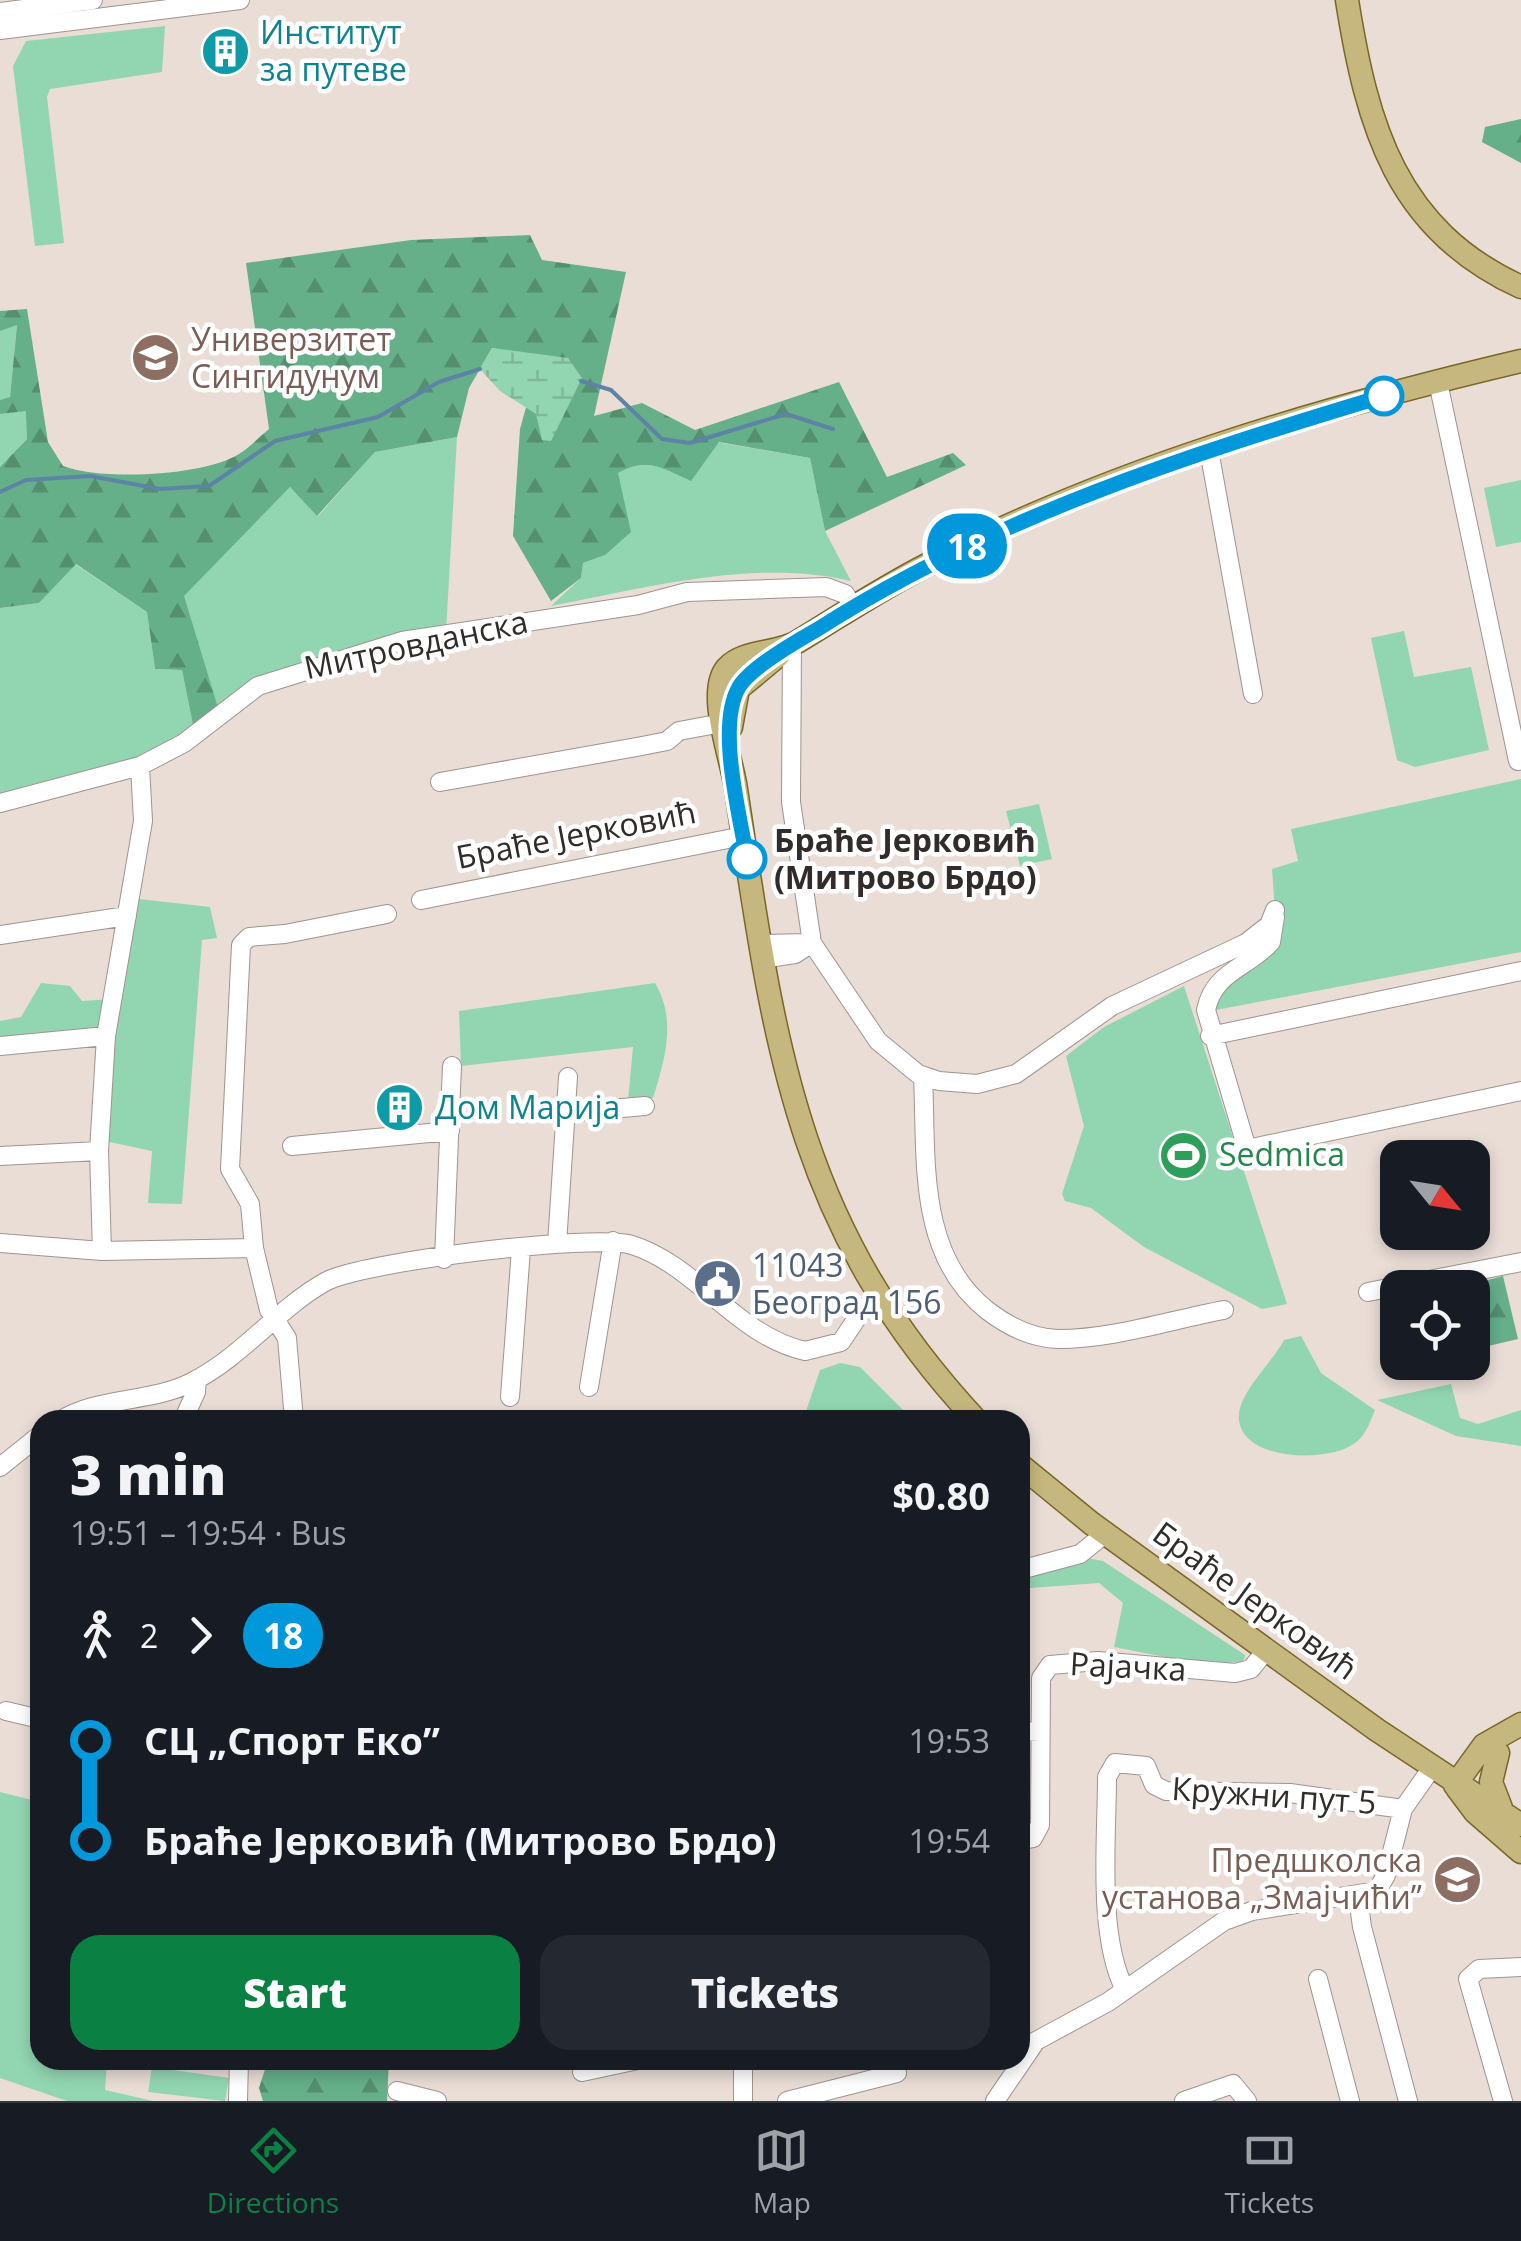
<!DOCTYPE html>
<meta charset="utf-8">
<style>
body{margin:0;font-family:"Open Sans",sans-serif;background:#242831;color:#f1f3f6;height:100vh;display:flex;flex-direction:column;font-size:38px;white-space:nowrap}
*{box-sizing:border-box;margin:0}
p{font-size:32px;color:#9ea1a6}
.icon{flex:none;width:55px;height:55px;fill:none;stroke:currentColor;stroke-width:2;stroke-linecap:round;stroke-linejoin:round}
.map{position:relative;flex:1;overflow:hidden}
.drawer{position:absolute;left:30px;top:1410px;width:1000px;height:660px;display:flex;flex-direction:column;background:#171b24;border-radius:30px;box-shadow:0 5px 15px #0003}
.drawer>*{flex:none}
.badge{padding:0 20px;border-radius:32px;font-size:35px;line-height:65px}
.needle{width:65px;rotate:120deg}
.controls{position:absolute;left:1380px;top:1140px;display:grid;gap:20px}
.controls a{display:grid;place-items:center;width:110px;height:110px;border-radius:20px;background:#171b24;box-shadow:0 5px 15px #0003;font-size:50px}
.map>.badge{position:absolute;translate:-50% -50%;box-shadow:0 0 0 5px #fff}
.legs{display:flex;align-items:center;gap:15px;height:110px;padding:0 40px;font-size:32px}
.legs p{margin-inline-start:auto}
.overview{display:flex;align-items:center;justify-content:space-between;height:170px;padding:0 40px}
h1{font-size:55px;font-weight:800;line-height:75px}
.action{display:flex;gap:20px;margin-top:auto;padding:20px 40px}
.action a{flex:1;height:115px;border-radius:30px;background:#0b8043;color:#fff;font-size:40px;font-weight:800;line-height:115px;text-align:center}
.action a+a{background:#242831;color:#f1f3f6}
ul{padding:0 40px;list-style:none}
li{display:flex;align-items:center;gap:35px;height:100px;font-size:38px}
li i{display:grid;place-items:center;width:15px;height:100%;margin:0 12px;background:currentColor}
li i::after{content:'';width:25px;height:25px;margin:-12px;border:8px solid;border-radius:50%;background:#171b24}
li p{margin-inline-start:auto}
li:first-child i{background:linear-gradient(#0000 50%,currentColor 0)}
li:last-child i{background:linear-gradient(currentColor 50%,#0000 0)}
.menu{display:flex;justify-content:space-around;align-items:center;height:140px;border-top:2px solid #363941;background:#171b24;font-size:28px;color:#9ea1a6}
.menu a{display:grid;justify-items:center;gap:5px}
.menu .current{color:#0b8043}
.map>svg:first-child{display:block}
.green{fill:#92d6b1}
.forest{fill:url(#forest-firs)}
.wetland{fill:url(#wetland-marsh)}
.lines{fill:none;stroke-linecap:round;stroke-linejoin:round}
.stream{stroke:#5d84a6;stroke-width:4}
.minor-casing{stroke:#9f948e;stroke-width:20}
.major-casing{stroke:#796728;stroke-width:25}
.minor{stroke:#fff;stroke-width:18}
.major{stroke:#c6b77e;stroke-width:22}
.line-1-casing{stroke:#fff;stroke-width:22}
.line-1{stroke:#0098da;stroke-width:15}
.stop-1-dot{fill:#fff;stroke:#0098da;stroke-width:5}
.labels{text-anchor:middle;stroke-width:9;stroke-linejoin:round;paint-order:stroke}
.culture-label{font-size:32px;fill:#0d838f;stroke:#fff;text-anchor:start}
.education-label{font-size:32px;fill:#785e54;stroke:#fff;text-anchor:start}
.street-label{font-size:32px;fill:#312c29;stroke:#fff}
.stop-label{font-size:32px;font-weight:bold;fill:#312c29;stroke:#fff;text-anchor:start}
.leisure-label{font-size:32px;fill:#27864d;stroke:#fff;text-anchor:start}
.service-label{font-size:32px;fill:#4e5e75;stroke:#fff;text-anchor:start}
</style>
<div class="map">
<svg width="1521" height="2101" viewBox="0 0 1521 2101">
<defs>
<pattern id="forest-firs" width="22" height="20" patternUnits="userSpaceOnUse" patternTransform="scale(2.5)"><rect width="22" height="20" fill="#65af89"/><path d="M5 1l3.5 6h-7zM16 11l3.5 6h-7z" fill="#548f70"/></pattern>
<pattern id="wetland-marsh" width="20" height="14" patternUnits="userSpaceOnUse" patternTransform="scale(2.5)"><rect width="20" height="14" fill="#92d6b1"/><path d="M1 5h8M5 5V1M11 12h8M15 12V8" fill="none" stroke="#7eb898"/></pattern>
</defs>
<rect width="100%" height="100%" fill="#e9ddd6"/>
<path class="green" d="M165,26L162,72L50,89L47,97L64,243L35,246L13,66L26,41Z
M17,324L10,398L0,400V331Z
M27,410V439L0,467V414Z
M457,437L446,632L286,674L220,714L183,596L290,487L318,516L375,452Z
M716,442L810,458L825,531L851,581C755,558 646,588 551,606L581,578L583,563L605,555L618,472C647,458 662,467 691,480Z
M1521,480V542L1496,547L1484,488Z
M75,564L147,612L155,669L182,670L195,735L184,743L0,803V608L39,603Z
M1404,631L1414,677L1471,667L1489,750L1415,767L1397,760L1371,638Z
M1521,779V952L1216,1010L1215,996L1276,925L1272,869L1298,861L1291,829Z
M1039,804L1052,859L1020,866L1006,811Z
M130,898L210,907L217,938L202,940L182,1204L148,1203L152,1151L100,1140L106,1036L0,1046V1021L21,1017L41,983L70,986L82,1001L112,999Z
M655,983C677,1020 665,1059 653,1098L628,1101L633,1047L461,1066L459,1011Z
M1184,986L1287,1304L1262,1309L1144,1247L1091,1208L1065,1201L1062,1194L1084,1126L1066,1056L1104,1027Z
M1301,1336L1321,1373L1375,1410C1370,1422 1366,1435 1355,1443C1328,1464 1234,1461 1239,1413C1243,1388 1272,1363 1284,1340Z
M840,1363L860,1367L913,1420H803L820,1370Z
M1451,1384L1460,1418L1478,1424L1521,1410V1446L1456,1436L1377,1400Z
M1081,1557L1103,1561L1245,1655L1244,1661L1206,1665L1114,1647L1123,1603L1099,1583L1030,1588L1027,1579Z
M0,1792L40,1802V2060H112L107,2062L105,2090L153,2101H67L0,2078Z
M152,2067L229,2078L225,2101L148,2092Z"/>
<path class="forest" d="M1521,119V163L1482,142L1485,127Z
M530,235L542,260L626,272L594,416L642,403L695,430L839,382L887,477L953,453L966,465L825,531L810,458L719,442L691,481C662,468 647,457 618,473L631,532L605,555L583,563L581,578L551,601L513,536L520,429L540,357L492,348L469,388L457,437L375,452L317,516L290,487L184,596L220,714L195,735L182,670L155,669L147,612L76,564L39,603L0,608V467L27,439L26,411L0,414V400L10,397L17,325L0,331V311L27,309L48,442L63,466C102,481 204,476 239,454C250,447 259,437 269,429L246,263L411,240Z
M1503,1276L1518,1339L1484,1347L1469,1285Z
M268,2060H389L387,2101H263L259,2088Z"/>
<path class="wetland" d="M492,348L568,358L582,378L551,441L542,440L536,414L500,391L480,369Z"/>
<g class="lines">
<path class="stream" d="M581,381L611,390L662,439L690,443L786,414L833,429
M0,492L26,480L90,476L160,489L209,486L275,441L378,417L439,382L480,369"/>
<defs>
<path id="minor" d="M0,12L93,0
M0,30L240,0
M1438,382L1518,761
M1209,450L1253,694
M792,645L791,802L812,943L878,1041L918,1074L939,1081L977,1084L1016,1074L1112,1006L1246,943L1269,925L1275,910
M440,782L642,746L667,741L679,731L722,723
M0,803L140,766L184,743L258,686L402,641L638,605L687,592L826,587L845,594L853,606
M421,900L743,836
M1275,917L1271,942C1248,968 1214,971 1206,1010L1247,1149L1521,1091
M0,935L127,916
M760,944L811,943
M762,959L795,954L812,943
M1210,1036L1521,971
M0,1046L106,1036
M923,1076C927,1158 916,1255 988,1311C1009,1327 1031,1338 1058,1339C1114,1339 1170,1320 1224,1310
M565,1113L645,1106
M292,1146L450,1131
M0,1156L99,1151
M0,1243L102,1251L254,1248
M557,1244L568,1077
M102,1251L99,1151L106,1036L143,821L140,766
M444,1259L452,1066
M1368,1292L1521,1262
M589,1387L613,1241
M510,1397L521,1249
M61,1420C101,1396 151,1403 192,1382C242,1357 277,1309 325,1282C359,1262 596,1233 632,1245C696,1265 737,1336 805,1351L841,1342L863,1309L880,1296
M183,1420L196,1392L197,1379
M294,1420L287,1338L269,1310L254,1248L250,1204L230,1169L241,945L249,937L285,934L387,914
M0,1467L40,1435
M1020,1570L1080,1554L1106,1533
M6,1711L40,1719
M1020,1731L1040,1732
M1020,1840L1033,1838L1040,1825L1041,1678L1050,1665L1098,1661L1235,1673L1251,1669L1267,1649
M1358,1897L1362,1927L1408,2101
M1318,1979L1350,2101
M1125,1990C1097,1935 1107,1840 1107,1777L1115,1763L1146,1766L1154,1785L1166,1791L1290,1793L1403,1809
M743,2060V2101
M582,2072L638,2060
M397,2091L437,2101
M238,2101L239,2060
M787,2101L897,2073
M995,2101L1036,2041L1108,2002L1224,1921L1252,1911L1377,1891L1386,1875L1403,1809L1431,1769
M1184,2101L1233,2084L1247,2101
M1503,2101L1468,1979L1479,1969L1521,1967"/>
<path id="major" d="M1347,0C1367,126 1396,230 1521,287
M731,727L738,689L779,655
M976,1420C794,1225 774,1040 736,789C732,759 706,692 727,668C743,650 776,654 797,642C840,616 882,588 927,565C1112,469 1318,409 1521,361
M1020,1465L1091,1523L1377,1730L1521,1825
M1498,1753L1491,1782L1501,1808
M1455,1785L1484,1745L1521,1724
M1457,1788L1475,1812L1521,1852"/>
</defs>
<use href="#minor" class="minor-casing"/>
<use href="#major" class="major-casing"/>
<use href="#minor" class="minor"/>
<use href="#major" class="major"/>
</g>
<g class="lines">
<defs>
<path id="line-1" d="M747,859C740,815 716,726 739,687C751,667 797,641 818,629C992,518 1187,455 1384,396"/>
</defs>
<use href="#line-1" class="line-1-casing"/>
<use href="#line-1" class="line-1"/>
</g>
<defs>
<symbol id="building-disc" viewBox="-11 -11 22 22"><circle r="9.5" fill="#0f9aa8" stroke="#fff"/><path d="M-4-6H4V6H1V3H-1V6H-4ZM-2.5-4.3h1.7v1.8h-1.7ZM.8-4.3h1.7v1.8H.8ZM-2.5-1h1.7V.8h-1.7ZM.8-1h1.7V.8H.8Z" fill="#fff"/></symbol>
<symbol id="university-disc" viewBox="-11 -11 22 22"><circle r="9.5" fill="#8d6e63" stroke="#fff"/><path d="M0-5L7-2L0 1L-7-2ZM-4 1L0 2.5L4 1V4Q0 6-4 4Z" fill="#fff"/></symbol>
<symbol id="stadium-disc" viewBox="-11 -11 22 22"><circle r="9.5" fill="#2e9e5b" stroke="#fff"/><path d="M0-5a6.5 5 0 1 0 0 10a6.5 5 0 1 0 0-10ZM-3.5-1.8h7v3.6h-7Z" fill="#fff"/></symbol>
<symbol id="civic-disc" viewBox="-11 -11 22 22"><circle r="9.5" fill="#5c6f8a" stroke="#fff"/><path d="M-.6-6.5H3V-4.5H.6V-3L4-1V1h2V6H-6V1h2V-1L-.6-3ZM-1.2 2.5V6h2.4V2.5Z" fill="#fff"/></symbol>
<symbol id="school-disc" viewBox="-11 -11 22 22"><circle r="9.5" fill="#8d6e63" stroke="#fff"/><path d="M0-5L7-2L0 1L-7-2ZM-4 1L0 2.5L4 1V4Q0 6-4 4Z" fill="#fff"/></symbol>
</defs>
<g fill-rule="evenodd">
<use href="#building-disc" x="198" y="24" width="55" height="55"/>
<use href="#university-disc" x="128" y="330" width="55" height="55"/>
<use href="#building-disc" x="372" y="1080" width="55" height="55"/>
<use href="#stadium-disc" x="1156" y="1128" width="55" height="55"/>
<use href="#civic-disc" x="690" y="1256" width="55" height="55"/>
<use href="#school-disc" x="1430" y="1852" width="55" height="55"/>
</g>
<g class="stop-1-dot">
<circle cx="1384" cy="396" r="18"/>
<circle cx="747" cy="859" r="18"/>
</g>
<g class="labels">
<g class="culture-label">
<text x="260" y="44">Институт<tspan x="260" dy="37">за путеве</tspan></text>
<text x="435" y="1119">Дом Марија</text>
</g>
<g class="education-label">
<text x="191" y="351">Универзитет<tspan x="191" dy="37">Сингидунум</tspan></text>
<text x="1422" y="1872" text-anchor="end">Предшколска<tspan x="1422" dy="37">установа „Змајчићи”</tspan></text>
</g>
<g class="street-label">
<text transform="translate(416 645) rotate(-12)" y="11">Митровданска</text>
<text transform="translate(576 835) rotate(-11)" y="11">Браће Јерковић</text>
<text transform="translate(1255 1601) rotate(36)" y="11">Браће Јерковић</text>
<text transform="translate(1128 1667) rotate(3)" y="11">Рајачка</text>
<text transform="translate(1274 1796) rotate(4)" y="11">Кружни пут 5</text>
</g>
<g class="stop-label">
<text x="774" y="852">Браће Јерковић<tspan x="774" dy="37">(Митрово Брдо)</tspan></text>
</g>
<g class="leisure-label">
<text x="1219" y="1166">Sedmica</text>
</g>
<g class="service-label">
<text x="752" y="1277">11043<tspan x="752" dy="37">Београд 156</tspan></text>
</g>
</g>
</svg>
<div class="controls">
<a><svg class="needle" viewBox="-14 -14 28 28"><path d="M0-13l5 13h-10z" fill="#e53935"/><path d="M0 13l5-13h-10z" fill="#9ea1a6"/></svg></a>
<a><svg class="icon" aria-label="locate" viewBox="0 0 24 24"><circle cx="12" cy="12" r="6"/><path d="M12 2v4M12 18v4M2 12h4M18 12h4"/></svg></a>
</div>
<b class="badge" style="left:967px;top:546px;background:#0098da;color:#fff">18</b>
<section class="drawer">
<div class="overview"><div><h1>3 min</h1><p>19:51 – 19:54 · Bus</p></div><b>$0.80</b></div>
<div class="legs"><svg class="icon" aria-label="walk" viewBox="0 0 24 24"><circle cx="13" cy="4" r="2"/><path d="M13 8l-2 6 4 7M11 14l-3 7M7 12l3-4h3l4 4"/></svg>2<svg class="icon" aria-label="forward" viewBox="0 0 24 24"><path d="M9 5l7 7-7 7"/></svg><b class="badge" style="background:#0098da;color:#fff">18</b></div>
<ul>
<li><i style="color:#0098da"></i><b>СЦ „Спорт Еко”</b><p>19:53</p></li>
<li><i style="color:#0098da"></i><b>Браће Јерковић (Митрово Брдо)</b><p>19:54</p></li>
</ul>
<div class="action"><a>Start</a><a>Tickets</a></div>
</section>
</div>
<nav class="menu">
<a class="current"><svg class="icon" aria-label="directions" viewBox="0 0 24 24"><path d="M12 3l9 9-9 9-9-9zM9 14v-3h6M13 9l2 2-2 2"/></svg>Directions</a>
<a><svg class="icon" aria-label="map" viewBox="0 0 24 24"><path d="M3 6l6-2 6 2 6-2v14l-6 2-6-2-6 2zM9 4v14M15 6v14"/></svg>Map</a>
<a><svg class="icon" aria-label="tickets" viewBox="0 0 24 24"><path d="M3 7h18v10H3zM15 7v10"/></svg>Tickets</a>
</nav>
